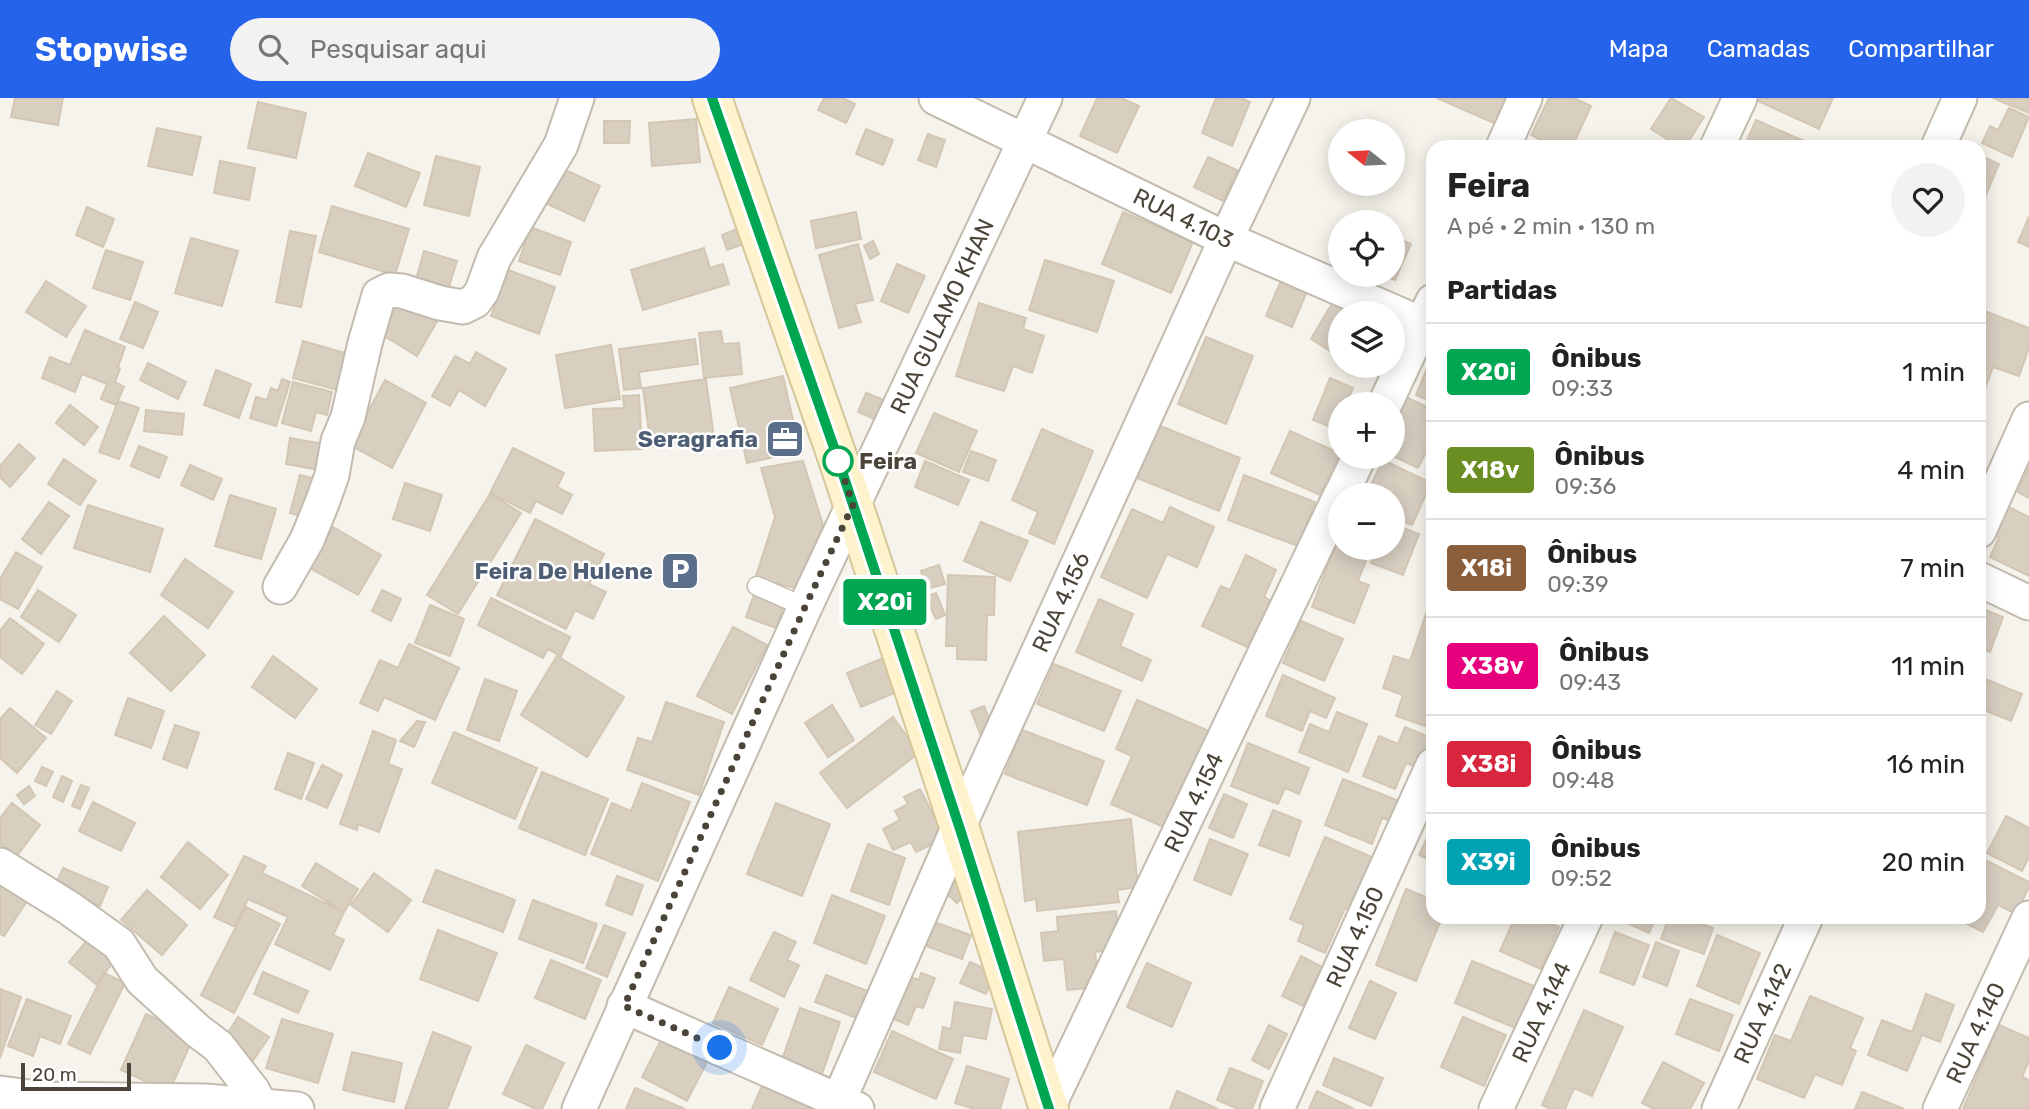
<!DOCTYPE html>
<html lang="pt">
<meta charset="utf-8">
<style>
body{margin:0;font-family:Rubik,sans-serif;background:#f2f2f2;color:#222;height:100vh;display:flex;flex-direction:column;font-size:26px;white-space:nowrap}
*{box-sizing:border-box;margin:0}
p{font-size:23px;color:#767676}
.icon{flex:none;width:38px;height:38px;fill:none;stroke:currentColor;stroke-width:2;stroke-linecap:round;stroke-linejoin:round}
.map{position:relative;flex:1;overflow:hidden}
.panel{position:absolute;left:1426px;top:42px;width:560px;height:784px;display:flex;flex-direction:column;background:#fff;border-radius:21px;box-shadow:0 4px 18px #0003}
.panel>*{flex:none}
.badge{padding:0 14px;border-radius:5px;font-size:24px;line-height:46px}
.needle{width:46px;rotate:288deg}
.buttons{position:absolute;left:1328px;top:21px;display:grid;gap:14px}
.buttons a{display:grid;place-items:center;width:77px;height:77px;border-radius:50%;background:#fff;box-shadow:0 4px 18px #0003;font-size:35px}
.scale{position:absolute;left:21px;bottom:18px;width:110px;box-sizing:border-box;padding-left:7px;border:4px solid #4b4439;border-top:0;font-size:19px;line-height:24px;white-space:nowrap;color:#4b4439;-webkit-text-stroke:5px #fff;paint-order:stroke}
.you{position:absolute;width:35px;height:35px;margin:-18px;border:5px solid #fff;border-radius:50%;background:#1a73e8;box-shadow:0 0 0 10px #1a73e833}
.map>.badge{position:absolute;translate:-50% -50%;box-shadow:0 0 0 4px #fff}
h2{padding:0 21px;font-size:26px;line-height:63px}
.round{display:grid;place-items:center;flex:none;width:74px;height:74px;border-radius:37px;background:#f2f2f2}
.summary{display:flex;align-items:center;justify-content:space-between;height:119px;padding:0 21px}
h1{font-size:33px;font-weight:700;line-height:52px}
ul{padding:0;list-style:none}
li{display:flex;align-items:center;gap:21px;height:98px;padding:0 21px;border-top:2px solid #e0e0e0}
li div{flex:1}
li b{display:block;font-size:26px}
li em{font-style:normal}
li .badge{min-width:77px;font-weight:700;text-align:center}
header{display:flex;align-items:center;gap:42px;box-sizing:border-box;height:98px;padding:0 35px;background:#2563eb;color:#fff}
header strong{font-size:33px}
nav{display:flex;gap:38px;margin-inline-start:auto;font-size:24px}
.search{width:490px;height:63px;background:#f2f2f2;display:flex;align-items:center;gap:18px;box-sizing:border-box;padding:0 24px;border-radius:38px;color:#767676;font-size:26px}
.map>svg:first-child{display:block}
.building{fill:#d8cfc1;stroke:#d3c7b4;stroke-width:2}
.lines{fill:none;stroke-linecap:round;stroke-linejoin:round}
.service-casing{stroke:#c2bbae;stroke-width:21}
.minor-casing{stroke:#c2bbae;stroke-width:37}
.secondary-casing{stroke:#d6c79b;stroke-width:42}
.service{stroke:#fff;stroke-width:18}
.minor{stroke:#fff;stroke-width:33}
.secondary{stroke:#fff3cd;stroke-width:38}
.line-casing{stroke:#fff;stroke-width:16}
.line{stroke:#00a651;stroke-width:10}
.walk{stroke:#4b4439;stroke-width:7;stroke-dasharray:0 12.6}
.stop-dot{fill:#fff;stroke:#00a651;stroke-width:3.5}
.labels{text-anchor:middle;stroke-width:5;stroke-linejoin:round;paint-order:stroke}
.street-label{font-size:23px;fill:#4b4439;stroke:#fff}
.service-label{font-size:23px;font-weight:bold;fill:#4e5e75;stroke:#fff;text-anchor:end}
.stop-label{font-size:23px;font-weight:bold;fill:#4b4439;stroke:#fff;text-anchor:start}
</style>
<header>
<strong>Stopwise</strong>
<div class="search"><svg class="icon" aria-label="search" viewBox="0 0 24 24"><circle cx="10" cy="10" r="6"/><path d="M15 15l6 6"/></svg>Pesquisar aqui</div>
<nav><a>Mapa</a><a>Camadas</a><a>Compartilhar</a></nav>
</header>
<div class="map">
<svg width="2029" height="1011" viewBox="0 0 2029 1011">
<rect width="100%" height="100%" fill="#f6f3ec"/>
<path class="building" d="M15,0H63L58,27L11,19Z
M824,0H843L855,6L846,25L818,12Z
M1097,0H1121L1139,8L1117,55L1080,38Z
M1216,0H1241L1250,4L1232,48L1202,35Z
M1437,0H1507L1496,26Z
M1549,0H1574L1591,8L1572,49H1556L1531,37Z
M1671,0L1704,19L1685,49H1680L1651,31Z
M1759,0H1833L1819,31L1758,3Z
M1993,0H2029V15Z
M258,4L306,15L296,60L248,50Z
M2009,10L2029,19L2012,59L1982,45L1990,28L1998,32Z
M696,21L700,64L652,68L649,25Z
M1756,22L1811,46L1809,49H1744Z
M604,23H630L629,45H604Z
M157,30L201,39L192,77L148,68Z
M866,31L893,42L883,67L856,56Z
M928,36L945,42L936,69L918,62Z
M368,55L420,75L406,109L355,88Z
M1979,57L1999,66L1983,104L1979,102Z
M436,58L480,69L469,118L424,107Z
M1208,59L1237,72L1223,103L1194,89Z
M220,63L255,70L249,102L214,95Z
M559,69L600,88L584,123L543,104Z
M332,108L409,131L395,177L319,154Z
M87,109L114,121L103,149L76,137Z
M856,114L861,141L816,150L811,123Z
M1123,114L1193,144L1171,195L1102,166Z
M2029,119V149L2018,144Z
M530,129L571,144L560,177L519,163Z
M739,130L744,146L727,152L722,137Z
M290,133L316,138L301,209L276,204Z
M1393,138L1411,146L1395,182L1383,177H1393Z
M191,140L238,153L222,208L175,195Z
M873,143L879,156L870,161L864,148Z
M858,146L873,202L855,206L861,224L839,230L819,157Z
M704,150L710,170L723,166L729,186L643,212L631,172Z
M106,152L143,164L130,202L93,190Z
M424,153L457,163L446,199L414,189Z
M1045,162L1114,183L1097,234L1029,212Z
M897,166L925,178L908,215L881,203Z
M508,172L555,189L539,236L491,218Z
M1282,180L1308,191L1292,229L1266,218Z
M46,183L86,208L66,239L26,214Z
M405,197L440,218L417,258L381,236Z
M1337,197L1368,215H1340V259L1311,241Z
M135,204L158,214L143,250L120,241Z
M979,205L1026,220L1023,231L1044,238L1032,275L1013,268L1004,293L956,278Z
M1979,211L2029,230V250L2019,278L1993,269L1980,303Z
M85,232L125,249L118,269L120,271L115,284L124,289L116,307L101,301L107,286L82,276L75,294L42,280L50,259L70,267Z
M721,233L723,246L739,245L742,276L704,280L699,235Z
M1206,239L1253,258L1226,326L1178,306Z
M695,241L698,266L639,274L641,290L624,292L619,251Z
M303,243L348,256L338,292L293,280Z
M611,247L620,301L565,310L556,257Z
M476,254L506,271L485,308L459,292L450,308L432,298L455,258L470,266Z
M1433,256V304L1416,297Z
M148,265L186,284L178,301L140,282Z
M216,272L251,286L239,320L204,307Z
M783,278L800,353L747,365L730,290Z
M1330,280L1353,290L1346,306H1340V320L1336,331L1313,322Z
M282,281L290,284L276,328L250,320L256,299L267,302L271,290L278,293Z
M706,281L714,340L651,349L643,290Z
M385,282L426,305L392,370L350,347Z
M293,284L332,294L327,317L316,314L311,333L282,325Z
M866,295L887,303L879,323L858,314Z
M639,297L642,351L595,353L593,311L624,310L623,298Z
M1404,298L1433,312V355L1427,352L1418,370L1393,358V321Z
M118,303L139,310L119,361L99,354Z
M70,307L98,329L84,347L56,325Z
M146,312L184,316L182,337L144,333Z
M934,315L977,333L959,374L916,355Z
M1158,327L1240,360L1219,413L1137,380Z
M1042,331L1093,353L1054,446L1029,435L1038,414L1012,402Z
M1290,333L1339,355L1320,397L1271,375Z
M290,340L324,346L319,372L286,366Z
M19,346L35,360L10,389L0,379V368Z
M139,348L167,359L159,380L131,368Z
M513,350L564,375L557,389L572,397L562,416L536,403L530,415L490,395Z
M971,353L996,362L988,383L963,374Z
M64,361L96,383L80,407L48,386Z
M1383,362L1431,385L1412,427L1393,419V397H1366Z
M803,363L823,427L796,490L755,481L775,419L761,370Z
M925,363L969,382L958,407L915,389Z
M190,367L222,381L213,402L181,387Z
M2029,369V400L2018,394Z
M300,377L316,381L306,419L290,415Z
M1244,377L1315,404L1298,448L1228,422Z
M405,385L442,397L430,433L393,421Z
M490,396L521,415L458,516L427,497Z
M230,397L276,411L261,461L215,448Z
M49,404L69,418L41,456L22,441Z
M88,407L163,431L150,474L74,450Z
M2005,407L2029,419V478L1990,459L1999,439L1991,436Z
M1170,409L1214,429L1197,469L1167,456L1147,500L1101,479L1132,411L1163,425Z
M535,421L604,456L589,486L606,494L593,521L575,512L566,531L497,497Z
M981,424L1028,443L1010,483L964,463Z
M1393,426L1419,436L1403,477L1371,465L1377,450H1393Z
M333,429L381,457L358,497L310,470Z
M1340,435V450H1371L1358,483L1369,487L1354,525L1312,509Z
M16,454L42,469L18,511L0,501V481Z
M1246,457L1276,472L1264,499L1275,505L1260,537L1255,534L1247,549L1202,528L1221,488L1230,492Z
M185,461L233,494L208,530L161,497Z
M939,467L945,486L926,491L921,473Z
M948,477L995,479L994,517H987L986,562L957,561V548H946Z
M38,492L76,517L59,544L21,519Z
M382,492L401,501L391,523L372,513Z
M936,495L945,517L936,521L925,499Z
M754,497L784,507L776,530L746,519Z
M491,500L570,539L561,558L548,551L543,560L478,527Z
M1099,501L1133,516L1120,548L1151,562L1142,583L1076,554Z
M430,507L464,521L450,558L415,545Z
M1428,510L1433,512V624L1431,630L1396,618L1403,597L1383,590L1394,558L1410,563Z
M1980,510L2003,519L1990,554L1979,550Z
M164,518L205,557L171,593L130,555Z
M10,520L44,546L22,576L0,559V533Z
M1301,523L1343,541L1324,583L1283,565Z
M733,529L767,547L732,616L697,598Z
M409,546L459,570L435,622L384,599L378,613L360,605L380,562L398,570Z
M273,558L317,591L295,620L252,589Z
M557,558L624,599L587,659L521,617Z
M883,560L897,594L861,609L847,575Z
M1054,566L1121,593L1104,633L1037,606Z
M1283,577L1335,600L1326,620L1310,613L1302,633L1266,618Z
M1980,579L2022,596L2011,623L1979,610Z
M485,581L517,593L499,643L467,632Z
M57,593L72,603L51,636L35,627Z
M128,600L164,613L151,650L115,637Z
M1137,602L1209,633L1166,730L1111,706L1132,658L1116,651Z
M666,604L724,624L699,697L627,672L638,640L652,644Z
M832,607L854,642L828,659L805,625Z
M984,608L994,632L981,638L971,613Z
M10,610L46,640L17,675L0,660V621Z
M1337,614L1367,626L1348,674L1299,654L1310,626L1329,634Z
M893,619L919,655L847,710L820,675Z
M417,623L425,624L414,649L400,643Z
M175,627L199,635L187,670L163,661Z
M1405,629L1431,640L1419,670L1406,665L1395,691L1363,678L1379,638L1398,646Z
M1022,632L1104,663L1087,707L1005,676Z
M373,633L396,642L388,666L402,671L379,734L358,726L357,732L340,726Z
M454,634L537,670L515,721L432,685Z
M1248,645L1309,670L1299,696L1285,690L1278,706L1231,688Z
M288,655L314,665L301,701L275,691Z
M322,667L342,677L327,710L306,701Z
M42,669L53,674L46,688L35,683Z
M542,674L608,701L585,757L519,730Z
M62,678L72,683L63,704L53,699Z
M1343,681L1402,704L1394,724L1382,720L1372,746L1325,727Z
M642,685L690,704L658,783L591,756L612,705L631,713Z
M81,687L89,690L80,711L72,708Z
M29,688L35,698L24,706L17,697Z
M920,691L945,740L916,754L911,744L893,752L883,731L900,722L895,713L908,706L904,699Z
M1224,696L1247,706L1233,740L1209,730Z
M93,704L135,725L121,753L79,733Z
M12,705L40,727L16,759L0,746V720Z
M776,705L830,726L802,798L747,776Z
M1273,712L1301,723L1289,758L1259,747Z
M2006,718L2029,730V759L2022,773L1987,755Z
M1131,721L1138,789L1117,792L1119,804L1037,813L1036,801L1025,803L1018,734Z
M1433,727V764L1419,757Z
M1325,739L1381,763L1358,815L1345,810L1325,855L1298,843L1304,827L1290,821Z
M1210,741L1248,756L1231,797L1194,782Z
M188,744L228,777L200,811L161,779Z
M868,746L905,760L889,807L851,793Z
M244,758L266,768L262,775L344,814L333,837L344,842L330,872L275,846L288,819L248,801L235,829L214,819Z
M1987,763L2029,784V789L2016,816L1998,807L1983,834L1957,821L1958,819H1979V777Z
M316,765L358,791L344,814L302,788Z
M63,770L108,789L100,808L55,788Z
M957,771L974,786L957,805L940,790Z
M436,772L515,802L503,834L423,804Z
M374,775L411,802L388,834L351,807Z
M0,777L31,797L4,838L0,836Z
M617,778L643,787L632,817L606,807Z
M1406,791L1433,802V819H1442L1416,883L1376,867Z
M147,792L187,827L162,857L121,822Z
M832,797L885,818L866,866L814,845Z
M533,802L597,826L583,865L519,841Z
M246,809L280,826L234,915L201,897Z
M1116,813L1120,851L1095,854L1099,889L1067,892L1064,861L1044,863L1041,835L1058,833L1057,819Z
M1515,819H1535L1559,829L1541,871L1500,853Z
M1614,819H1656L1649,835Z
M1669,819H1695L1694,823L1713,830L1704,856L1661,841Z
M934,824L971,837L962,861L926,848Z
M604,827L625,835L607,879L586,870Z
M438,832L497,855L478,903L420,881Z
M774,834L796,844L787,862L799,867L784,899L750,882Z
M1615,834L1649,847L1634,887L1600,874Z
M93,835L119,857L96,886L69,864Z
M1717,837L1760,855L1739,906L1697,888Z
M1656,844L1679,853L1667,888L1643,879Z
M1301,858L1322,869L1303,908L1282,898Z
M551,862L601,882L585,921L535,900Z
M1472,863L1536,889L1518,931L1455,905Z
M970,864L995,875L986,896L960,885Z
M1147,865L1191,885L1172,929L1127,909Z
M263,874L308,893L298,915L254,896Z
M104,875L125,885L90,956L68,946Z
M921,875L935,880L923,910L916,908L908,927L891,920L908,878L919,882Z
M826,877L870,894L859,921L815,904Z
M1370,883L1396,895L1375,941L1349,930Z
M729,889L778,911L762,947L713,925Z
M0,891L21,899L0,960Z
M1926,896L1954,907L1940,944L1922,937L1907,973L1868,957L1882,922L1912,934Z
M1810,898L1863,920L1850,950L1856,953L1842,987L1815,976L1804,1000L1757,981L1775,937L1791,943Z
M27,901L71,918L60,946L40,938L33,958L8,948Z
M1690,901L1733,917L1719,953L1676,936Z
M955,904L992,911L986,941L963,937L960,955L939,951L943,929L951,931Z
M800,910L840,924L822,976L782,962Z
M1584,912L1623,929L1592,998L1574,990L1565,1011H1551L1542,1007Z
M146,916L194,938L169,994L121,972Z
M238,919L269,939L252,964L222,944Z
M1463,919L1506,937L1484,988L1441,969Z
M282,921L333,936L318,985L266,970Z
M1269,927L1287,936L1269,971L1252,962Z
M1999,927L2029,940V963L2022,979L2029,982V1011H1963Z
M892,933L953,961L936,1001L874,974Z
M433,934L471,949L447,1011H405Z
M662,940L707,964L687,1003L642,979Z
M526,947L564,965L542,1011H536L503,996Z
M352,954L402,965L394,1004L343,992Z
M1334,960L1383,980L1371,1008L1323,987Z
M1663,964L1704,985L1690,1011H1654L1642,1005Z
M967,968L1009,981L1000,1011H975L955,1005Z
M1230,970L1263,983L1252,1011H1238L1217,1002Z
M764,983L813,1002L809,1011H752Z
M635,990L685,1011H626Z
M1177,993L1218,1011H1170Z
M1317,993L1354,1011H1309Z
M1862,994L1904,1011H1855Z"/>
<g class="lines">
<defs>
<path id="service" d="M757,488L805,509"/>
<g id="minor">
<path id="s1" d="M936,0L1226,141L1433,231"/>
<path d="M1503,49L1525,0"/>
<path d="M1717,49L1740,0"/>
<path d="M1938,49L1960,0"/>
<path d="M1385,306L1433,203"/>
<path d="M1341,397L1359,359"/>
<path d="M1979,433L2029,321"/>
<path d="M1979,481L2029,505"/>
<path d="M280,489L307,442L322,405L332,377L338,343L348,319L365,245L379,197L389,192L402,193L440,205L463,209L475,203L482,193L494,160L561,47L577,0"/>
<path d="M0,767L69,810L119,846L142,882L198,933L218,948L253,993L261,1009"/>
<path d="M624,908L857,1011"/>
<path d="M0,995L45,1001L205,1003L297,1011"/>
<path id="s2" d="M579,1011L805,509L1045,0"/>
<path id="s3" d="M835,1011L959,728L1226,141L1293,0"/>
<path id="s4" d="M1047,1011L1340,398"/>
<path id="s5" d="M1277,1011L1433,667"/>
<path id="s6" d="M1496,1011L1586,819"/>
<path id="s7" d="M1719,1011L1806,819"/>
<path id="s8" d="M1940,1011L2029,820"/>
</g>
<path id="secondary" d="M712,0L838,361L959,728L1049,1011"/>
</defs>
<use href="#service" class="service-casing"/>
<use href="#minor" class="minor-casing"/>
<use href="#secondary" class="secondary-casing"/>
<use href="#service" class="service"/>
<use href="#minor" class="minor"/>
<use href="#secondary" class="secondary"/>
</g>
<g class="lines">
<defs>
<path id="line" d="M712,0L838,361L959,728L1049,1011"/>
</defs>
<use href="#line" class="line-casing"/>
<use href="#line" class="line"/>
<path class="walk" d="M720,950L624,908L805,509L853,407L838,361V363"/>
</g>
<defs>
<symbol id="office-square" viewBox="-11 -11 22 22"><rect x="-9" y="-9" width="18" height="18" rx="4" fill="#5c6f8a" stroke="#fff"/><path d="M-6-3h4V-5.5h4V-3h4V5H-6ZM-1-4.5V-3h2v-1.5ZM-6 0V1H6V0Z" fill="#fff"/></symbol>
<symbol id="parking-square" viewBox="-11 -11 22 22"><rect x="-9" y="-9" width="18" height="18" rx="4" fill="#5c6f8a" stroke="#fff"/><path d="M-3.5-5.5H1a3.5 3.5 0 0 1 0 7H-1V5.5H-3.5ZM-1-3.4V-.6H.8a1.4 1.4 0 0 0 0-2.8Z" fill="#fff"/></symbol>
</defs>
<g fill-rule="evenodd">
<use href="#office-square" x="763" y="319" width="44" height="44"/>
<use href="#parking-square" x="658" y="451" width="44" height="44"/>
</g>
<circle class="stop-dot" cx="838" cy="363" r="14"/>
<g class="labels">
<g class="street-label">
<text dy="8" stroke="none"><textPath href="#s1" startOffset="275">RUA 4.103</textPath></text>
<text dy="8" stroke="none"><textPath href="#s2" startOffset="872">RUA GULAMO KHAN</textPath></text>
<text dy="8" stroke="none"><textPath href="#s3" startOffset="555">RUA 4.156</textPath></text>
<text dy="8" stroke="none"><textPath href="#s4" startOffset="340">RUA 4.154</textPath></text>
<text dy="8" stroke="none"><textPath href="#s5" startOffset="189">RUA 4.150</textPath></text>
<text dy="8" stroke="none"><textPath href="#s6" startOffset="107">RUA 4.144</textPath></text>
<text dy="8" stroke="none"><textPath href="#s7" startOffset="105">RUA 4.142</textPath></text>
<text dy="8" stroke="none"><textPath href="#s8" startOffset="84">RUA 4.140</textPath></text>
</g>
<g class="service-label">
<text x="758" y="349">Seragrafia</text>
<text x="653" y="481">Feira De Hulene</text>
</g>
<g class="stop-label">
<text x="859" y="371">Feira</text>
</g>
</g>
</svg>
<div class="buttons">
<a><svg class="needle" viewBox="-14 -14 28 28"><path d="M0-13l5 13h-10z" fill="#e53935"/><path d="M0 13l5-13h-10z" fill="#767676"/></svg></a>
<a><svg class="icon" aria-label="locate" viewBox="0 0 24 24"><circle cx="12" cy="12" r="6"/><path d="M12 2v4M12 18v4M2 12h4M18 12h4"/></svg></a>
<a><svg class="icon" aria-label="layers" viewBox="0 0 24 24"><path d="M12 4l9 5-9 5-9-5zM3 14l9 5 9-5"/></svg></a>
<a>+</a>
<a>−</a>
</div>
<div class="scale">20 m</div>
<div class="you" style="left:720px;top:950px"></div>
<b class="badge" style="left:885px;top:504px;background:#00a651;color:#fff">X20i</b>
<section class="panel">
<div class="summary"><div><h1>Feira</h1><p>A pé · 2 min · 130 m</p></div><a class="round"><svg class="icon" aria-label="heart" viewBox="0 0 24 24"><path d="M12 20l-8-8c-3-5 5-10 8-4 3-6 11-1 8 4z"/></svg></a></div>
<h2>Partidas</h2>
<ul>
<li><span class="badge" style="background:#00a651;color:#fff">X20i</span><div><b>Ônibus</b><p>09:33</p></div><em>1 min</em></li>
<li><span class="badge" style="background:#6b8e23;color:#fff">X18v</span><div><b>Ônibus</b><p>09:36</p></div><em>4 min</em></li>
<li><span class="badge" style="background:#8b5e3c;color:#fff">X18i</span><div><b>Ônibus</b><p>09:39</p></div><em>7 min</em></li>
<li><span class="badge" style="background:#e6007e;color:#fff">X38v</span><div><b>Ônibus</b><p>09:43</p></div><em>11 min</em></li>
<li><span class="badge" style="background:#d7263d;color:#fff">X38i</span><div><b>Ônibus</b><p>09:48</p></div><em>16 min</em></li>
<li><span class="badge" style="background:#00a3b4;color:#fff">X39i</span><div><b>Ônibus</b><p>09:52</p></div><em>20 min</em></li>
</ul>
</section>
</div>
